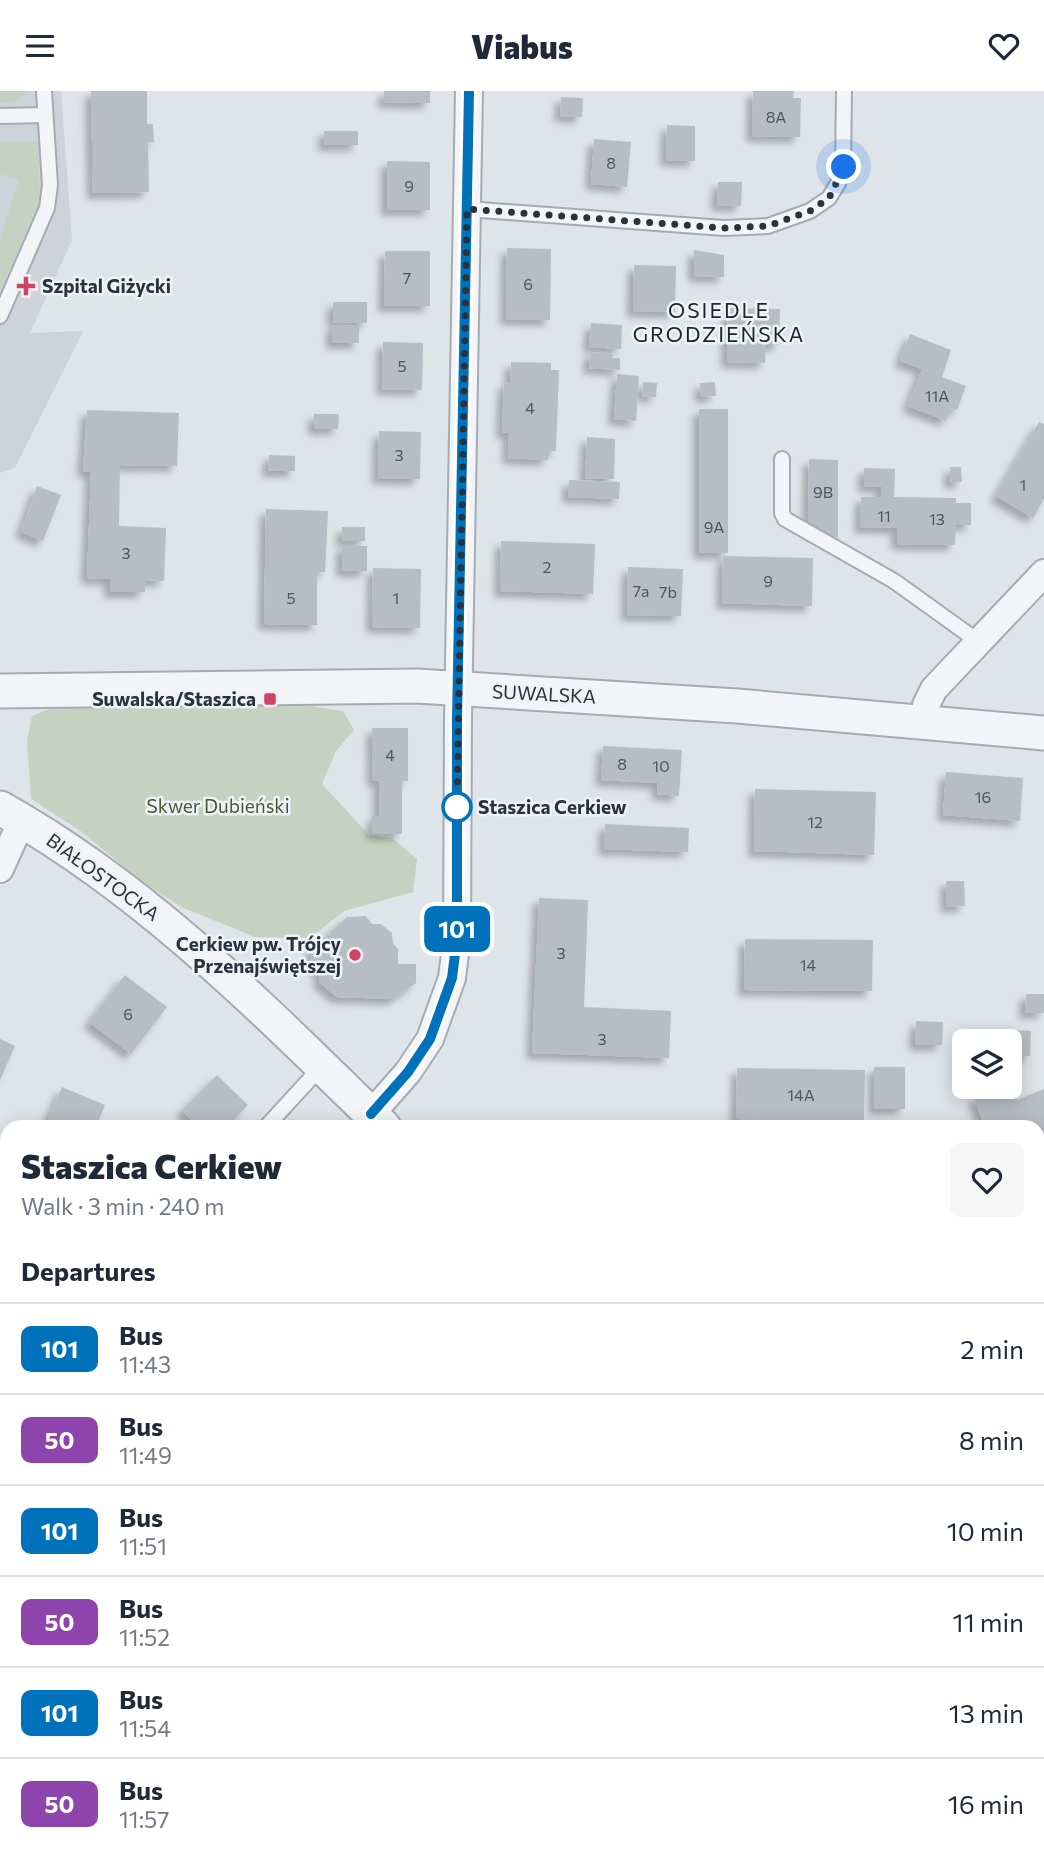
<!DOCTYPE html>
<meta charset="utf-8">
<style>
body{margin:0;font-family:Commissioner,sans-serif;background:#f6f6f7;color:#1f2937;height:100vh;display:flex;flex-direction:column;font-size:26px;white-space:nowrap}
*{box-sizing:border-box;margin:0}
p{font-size:23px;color:#747a83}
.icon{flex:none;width:38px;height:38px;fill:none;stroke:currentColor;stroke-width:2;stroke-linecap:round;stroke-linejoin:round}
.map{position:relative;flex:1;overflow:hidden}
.drawer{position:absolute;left:0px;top:1029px;width:1045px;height:742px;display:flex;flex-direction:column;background:#fff;border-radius:21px 21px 0 0;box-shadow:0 4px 18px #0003}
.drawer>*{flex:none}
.badge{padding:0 14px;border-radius:10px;font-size:24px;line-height:46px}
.fabs{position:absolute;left:952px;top:938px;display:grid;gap:14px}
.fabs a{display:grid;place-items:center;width:70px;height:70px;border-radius:10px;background:#fff;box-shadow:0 4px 18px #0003;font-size:35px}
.you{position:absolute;width:35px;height:35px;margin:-18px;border:5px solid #fff;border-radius:50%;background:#1a73e8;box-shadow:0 0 0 10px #1a73e833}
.map>.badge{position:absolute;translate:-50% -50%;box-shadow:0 0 0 4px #fff}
h2{padding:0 21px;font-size:26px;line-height:63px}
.round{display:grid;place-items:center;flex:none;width:74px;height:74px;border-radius:10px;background:#f6f6f7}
.head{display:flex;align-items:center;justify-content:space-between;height:119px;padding:0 21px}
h1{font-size:33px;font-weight:800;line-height:52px}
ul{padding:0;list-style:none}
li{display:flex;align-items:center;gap:21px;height:91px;padding:0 21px;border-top:2px solid #e0e1e3}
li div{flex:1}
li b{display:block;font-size:26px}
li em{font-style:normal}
li .badge{min-width:77px;font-weight:700;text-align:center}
header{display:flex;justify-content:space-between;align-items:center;height:91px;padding:0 21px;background:#fff;font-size:32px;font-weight:800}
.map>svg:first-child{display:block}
.built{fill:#ced3db}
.green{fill:#c6d2c1}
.building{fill:#b7bdc5;filter:url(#shadow)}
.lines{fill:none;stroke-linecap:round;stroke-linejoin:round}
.service-casing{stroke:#a4abb3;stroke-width:18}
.minor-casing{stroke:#a4abb3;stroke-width:30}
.tertiary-casing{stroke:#a4abb3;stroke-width:37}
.service{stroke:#f2f4f7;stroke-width:14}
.minor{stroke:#f2f4f7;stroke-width:26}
.tertiary{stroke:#f2f4f7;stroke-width:33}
.line-casing{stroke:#fff;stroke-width:16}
.line{stroke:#0072bc;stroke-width:10}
.walk{stroke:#283340;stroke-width:7;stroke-dasharray:0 12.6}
.poi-dot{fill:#cd4563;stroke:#eff2f6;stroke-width:2.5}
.stop-dot{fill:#fff;stroke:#0072bc;stroke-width:3.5}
.labels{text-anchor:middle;stroke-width:5;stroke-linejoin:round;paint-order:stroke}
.number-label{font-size:16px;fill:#4c5661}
.poi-label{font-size:19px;font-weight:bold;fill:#283340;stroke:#eff2f6;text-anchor:end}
.street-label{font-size:19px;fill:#283340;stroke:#eff2f6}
.park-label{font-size:19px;fill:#405b36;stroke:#eff2f6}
.stop-label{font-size:19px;font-weight:bold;fill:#283340;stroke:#eff2f6;text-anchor:start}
.neighbourhood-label{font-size:21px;letter-spacing:2px;fill:#1b2430;stroke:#eff2f6}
</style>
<header><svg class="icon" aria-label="menu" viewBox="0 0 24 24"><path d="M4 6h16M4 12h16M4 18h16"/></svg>Viabus<svg class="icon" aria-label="heart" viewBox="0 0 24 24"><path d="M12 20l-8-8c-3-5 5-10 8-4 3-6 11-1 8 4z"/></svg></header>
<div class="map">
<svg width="1044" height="1771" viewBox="0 0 1044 1771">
<defs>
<filter id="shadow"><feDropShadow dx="-6" dy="6" stdDeviation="3.5" flood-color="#0004"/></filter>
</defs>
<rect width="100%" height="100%" fill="#dfe4e9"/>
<path class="built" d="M0,0H61L72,149L30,242L83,240L15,377L0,382Z"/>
<path class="green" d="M0,0H27L17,11L0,12Z
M0,51H38L40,111L0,200V147L19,89L0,83Z
M63,612H289L343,620L354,639L336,660L322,693L369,744L392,747L417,768L413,801L344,820L310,847L255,846L181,816L140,789L82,741L31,708L27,649L32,625Z
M0,1524L7,1529V1764H224L227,1771H0Z"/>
<path class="building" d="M91,0H147V33H153L154,51H148L149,101L93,102Z
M384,0H430V12L384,11Z
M753,0H794L793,7H801L800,46L752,45Z
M561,6L583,7L582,26L560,25Z
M667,34L695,35V70L666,69Z
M324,40H358V54H324Z
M594,48L631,51L627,96L591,93Z
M387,70L430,71V119H387Z
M718,91H742L741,115L717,114Z
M507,157L551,158L550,229L506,228Z
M694,159L724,164V186L694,185Z
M385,160H430V215H384Z
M634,174L676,175L675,221L633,220Z
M333,211H367V232L333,231Z
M728,217L780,218L779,254H766L765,272L727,271Z
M591,232L622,234L621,258L589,256Z
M332,234H359V252H332Z
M910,243L951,259L942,286L966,295L957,319L951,317L946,330L908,315L922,278L900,270Z
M383,251L423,252L422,299L382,298Z
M590,261L613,263L612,267H620V279L589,277Z
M511,271L551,272V279H559L556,360H548V369L508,367L509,342L502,341L504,292L510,293Z
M617,283L639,285L636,330L614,328Z
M643,291L657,292L656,306L642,305Z
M715,291L716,305L701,306L700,292Z
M699,318H728V462H699Z
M87,319L179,322L177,375L120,374L119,435L166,437L164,490L145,489V501H110V488L87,487L91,381L83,380Z
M314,323H339L338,338H314Z
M1039,331L1044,333V408L1033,427L996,405Z
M379,340L421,341L420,388L378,387Z
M587,346L615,348L614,388L585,387Z
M269,364L295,365V380H268Z
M809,368L838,369V447L808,434Z
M950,376H961L962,391L950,392Z
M864,377L895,378L894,406L956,407V412H971V434H956L955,454L897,453V437L860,436L861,406H881L882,396L864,395Z
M569,389L620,391L619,408L568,406Z
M37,395L61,404L43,450L21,441Z
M266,418L328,420L325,481H317V534L264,533Z
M342,436H365V450H342Z
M501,450L595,453L593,503L500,500Z
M342,455H367V480H342Z
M723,465L813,467L812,515L722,512Z
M628,476L683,478L681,525L627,524Z
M373,477L421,478L420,537L372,536Z
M372,637H408V690H402V743H373L372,725H379V690H373Z
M603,655L682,659L679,705L657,703L658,692L601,689Z
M946,681L1023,687L1020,730L943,724Z
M755,698L876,701L874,764L754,760Z
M605,733L689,737L688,761L604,758Z
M946,790H964L965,815L947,816Z
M539,807L588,809L584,916L671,920L669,967L532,962Z
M366,825L372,833H381L392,842L393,852L398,858V873H416V892L393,908L337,906L319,891L320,880L311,871L312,857L329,847L330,841L347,826Z
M745,848L873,849L872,900L744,899Z
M125,884L167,916L131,963L89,931Z
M1026,903H1044V922H1025Z
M916,930L943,931L942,954H915Z
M1007,939L1031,940L1030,965L1010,964Z
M0,948L15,955L0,989Z
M874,976H905V1018H874Z
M737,977L865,979L864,1030L736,1028Z
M217,984L248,1014L227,1036H199L182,1020Z
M1010,991L1017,1009L1044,998V1057L1038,1059V1036H985L974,1007L1010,996Z
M62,996L105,1014L96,1036H63L48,1029Z
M1044,1109V1166L1038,1168V1112Z
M7,1398V1435L0,1432V1412Z
M1044,1513V1551L1038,1536V1516Z
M460,1764H487L490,1771H443Z
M547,1764H572L556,1771H550Z
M943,1764H982L967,1771H946Z"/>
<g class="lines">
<defs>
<path id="service" d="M0,25L45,24
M467,118L724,137L768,135L810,120L829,107L838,92L843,76L844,0
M0,225L47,117L50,94L44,0
M782,368V422L785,428L894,490L979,551
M266,1036L321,976"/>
<path id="minor" d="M925,632L926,614L934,598L1044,482
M0,778L22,729
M371,1023L408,981L430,948L452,887L457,847L458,628L469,0
M0,1485L7,1489
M1038,1611L1044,1608
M268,1764L271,1771
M671,1771L687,1764"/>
<path id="tertiary" d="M0,600L417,595L737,615L1044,642
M0,717C147,799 265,920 384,1036
M895,1764L898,1771"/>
</defs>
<use href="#service" class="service-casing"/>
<use href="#minor" class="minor-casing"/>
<use href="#tertiary" class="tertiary-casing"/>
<use href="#service" class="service"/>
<use href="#minor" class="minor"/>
<use href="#tertiary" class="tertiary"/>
</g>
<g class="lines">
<defs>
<path id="line" d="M371,1023L408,981L430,948L452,887L457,847V628L469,0"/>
</defs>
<use href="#line" class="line-casing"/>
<use href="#line" class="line"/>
<path class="walk" d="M457,716L467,118L724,137L768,135L810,120L829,107L844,76"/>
</g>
<g class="poi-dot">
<path d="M22.5 184.5h7v7h7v7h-7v7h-7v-7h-7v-7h7z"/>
<rect x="263" y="601" width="14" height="14" rx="3.5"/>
<circle cx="355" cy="864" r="7"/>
</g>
<circle class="stop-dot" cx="457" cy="716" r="14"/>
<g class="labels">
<g class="number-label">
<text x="776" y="32">8A</text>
<text x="611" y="78">8</text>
<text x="409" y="101">9</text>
<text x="407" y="193">7</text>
<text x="528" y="199">6</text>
<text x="402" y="281">5</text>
<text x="937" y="311">11A</text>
<text x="530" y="323">4</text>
<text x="399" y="370">3</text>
<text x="1023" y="400">1</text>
<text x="823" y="407">9B</text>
<text x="884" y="431">11</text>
<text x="937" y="434">13</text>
<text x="714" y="442">9A</text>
<text x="126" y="468">3</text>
<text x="547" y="482">2</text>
<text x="768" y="496">9</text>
<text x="641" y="506">7a</text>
<text x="668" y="507">7b</text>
<text x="291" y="513">5</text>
<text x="396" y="513">1</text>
<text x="390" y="670">4</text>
<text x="622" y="679">8</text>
<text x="661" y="681">10</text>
<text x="983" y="712">16</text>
<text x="815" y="737">12</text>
<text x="561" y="868">3</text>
<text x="808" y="880">14</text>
<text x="128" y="929">6</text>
<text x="602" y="954">3</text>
<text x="801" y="1010">14A</text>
</g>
<g class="poi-label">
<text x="42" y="202" text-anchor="start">Szpital Giżycki</text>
<text x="256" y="615">Suwalska/Staszica</text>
<text x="341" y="860">Cerkiew pw. Trójcy<tspan x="341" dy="22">Przenajświętszej</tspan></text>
</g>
<g class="street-label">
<text transform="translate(544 603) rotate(3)" y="7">SUWALSKA</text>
<text transform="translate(103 786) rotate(36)" y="7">BIAŁOSTOCKA</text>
</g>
<g class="park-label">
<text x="218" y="722">Skwer Dubieński</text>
</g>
<g class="stop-label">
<text x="478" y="723">Staszica Cerkiew</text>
</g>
<g class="neighbourhood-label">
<text x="719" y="227">OSIEDLE<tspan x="719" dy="24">GRODZIEŃSKA</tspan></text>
</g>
</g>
</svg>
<div class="fabs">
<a><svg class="icon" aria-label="layers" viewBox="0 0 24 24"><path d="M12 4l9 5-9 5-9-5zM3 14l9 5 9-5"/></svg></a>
</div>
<div class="you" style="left:844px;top:76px"></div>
<b class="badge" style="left:457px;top:838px;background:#0072bc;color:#fff">101</b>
<section class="drawer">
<div class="head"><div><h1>Staszica Cerkiew</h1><p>Walk · 3 min · 240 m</p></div><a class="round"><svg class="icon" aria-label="heart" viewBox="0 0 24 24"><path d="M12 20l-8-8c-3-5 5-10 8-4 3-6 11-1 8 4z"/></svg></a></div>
<h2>Departures</h2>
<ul>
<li><span class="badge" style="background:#0072bc;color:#fff">101</span><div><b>Bus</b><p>11:43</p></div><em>2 min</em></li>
<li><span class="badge" style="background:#8e44ad;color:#fff">50</span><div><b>Bus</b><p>11:49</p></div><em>8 min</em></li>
<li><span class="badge" style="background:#0072bc;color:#fff">101</span><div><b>Bus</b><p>11:51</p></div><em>10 min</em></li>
<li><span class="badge" style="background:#8e44ad;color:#fff">50</span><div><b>Bus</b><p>11:52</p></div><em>11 min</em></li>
<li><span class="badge" style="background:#0072bc;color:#fff">101</span><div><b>Bus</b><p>11:54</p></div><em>13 min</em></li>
<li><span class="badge" style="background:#8e44ad;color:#fff">50</span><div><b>Bus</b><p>11:57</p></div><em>16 min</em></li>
</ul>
</section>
</div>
